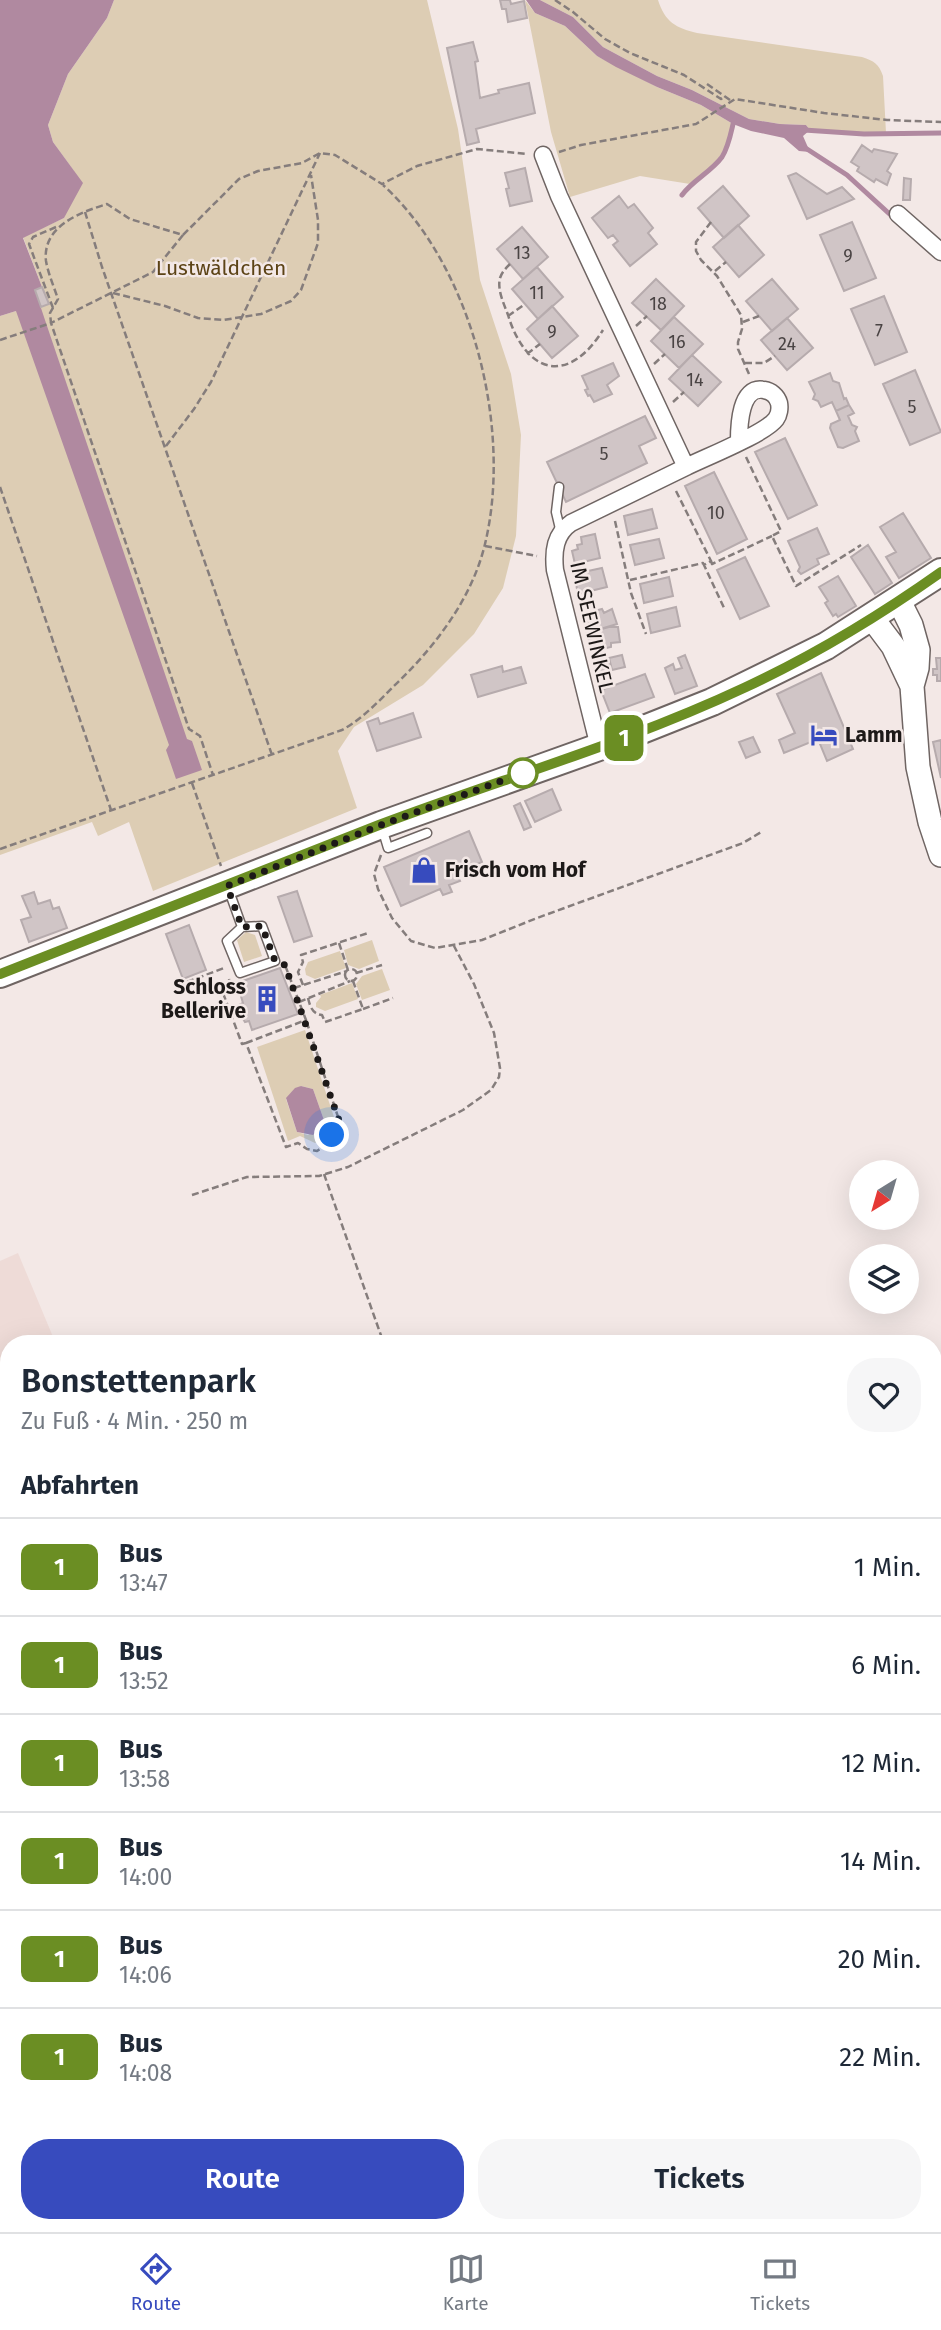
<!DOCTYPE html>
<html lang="de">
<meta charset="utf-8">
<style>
body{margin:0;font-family:"Fira Sans",sans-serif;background:#f6f6f7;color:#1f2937;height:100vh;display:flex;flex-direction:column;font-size:26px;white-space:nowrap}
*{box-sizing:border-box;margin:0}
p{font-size:23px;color:#747a83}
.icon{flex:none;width:38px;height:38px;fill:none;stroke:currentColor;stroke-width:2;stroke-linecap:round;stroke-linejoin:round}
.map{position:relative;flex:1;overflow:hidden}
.drawer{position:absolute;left:0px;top:1335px;width:942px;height:898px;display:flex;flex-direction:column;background:#fff;border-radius:28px 28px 0 0;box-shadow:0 7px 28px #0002}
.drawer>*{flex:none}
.badge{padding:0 14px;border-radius:10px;font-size:24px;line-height:46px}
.needle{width:46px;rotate:217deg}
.tools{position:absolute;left:849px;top:1160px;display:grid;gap:14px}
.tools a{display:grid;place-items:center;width:70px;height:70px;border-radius:50%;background:#fff;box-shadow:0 7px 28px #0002;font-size:35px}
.you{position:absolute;width:35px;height:35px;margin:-18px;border:5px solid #fff;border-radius:50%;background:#1a73e8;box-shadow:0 0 0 10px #1a73e833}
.map>.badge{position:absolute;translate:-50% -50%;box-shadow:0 0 0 4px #fff}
h2{padding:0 21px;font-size:26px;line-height:63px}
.round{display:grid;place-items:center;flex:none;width:74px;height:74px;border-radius:28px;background:#f6f6f7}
.summary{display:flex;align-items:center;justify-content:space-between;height:119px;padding:0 21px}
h1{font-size:33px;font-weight:600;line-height:52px}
.action{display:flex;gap:14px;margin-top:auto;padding:14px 21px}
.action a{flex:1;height:80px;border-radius:28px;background:#374bbe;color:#fff;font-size:28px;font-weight:600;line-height:80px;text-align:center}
.action a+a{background:#f6f6f7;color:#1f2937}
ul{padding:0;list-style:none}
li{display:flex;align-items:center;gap:21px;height:98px;padding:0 21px;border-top:2px solid #e0e1e3}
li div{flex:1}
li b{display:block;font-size:26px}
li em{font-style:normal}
li .badge{min-width:77px;font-weight:700;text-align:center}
.menu{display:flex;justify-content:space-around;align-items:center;height:98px;border-top:2px solid #e0e1e3;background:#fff;font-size:19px;color:#747a83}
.menu a{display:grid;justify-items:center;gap:4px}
.menu .on{color:#374bbe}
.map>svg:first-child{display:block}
.built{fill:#eedbd7}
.green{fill:#ddcdb4;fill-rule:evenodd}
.water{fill:#b089a0}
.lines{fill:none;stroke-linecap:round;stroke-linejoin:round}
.stream{stroke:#b089a0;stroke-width:5}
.building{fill:#d0c5c6;stroke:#b6abad;stroke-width:2}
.service-casing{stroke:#6f6563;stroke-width:11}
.minor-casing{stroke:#6f6563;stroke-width:19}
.secondary-casing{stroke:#6f6563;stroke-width:26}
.primary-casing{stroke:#6f6563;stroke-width:30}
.path{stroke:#857d7c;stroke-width:2.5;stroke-dasharray:7 3.5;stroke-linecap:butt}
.service{stroke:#fff;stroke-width:8}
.minor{stroke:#fff;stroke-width:16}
.secondary{stroke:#fff;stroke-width:23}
.primary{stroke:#fff;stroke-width:26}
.rail-casing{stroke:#8a8381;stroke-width:8}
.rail{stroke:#f3e8e6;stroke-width:5;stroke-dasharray:16;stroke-linecap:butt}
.line-casing{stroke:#fff;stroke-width:16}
.line{stroke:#6b8e23;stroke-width:10}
.walk{stroke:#1d1918;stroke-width:7;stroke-dasharray:0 12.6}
.stop-dot{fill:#fff;stroke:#6b8e23;stroke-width:3.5}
.labels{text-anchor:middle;stroke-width:5;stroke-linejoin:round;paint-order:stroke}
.number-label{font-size:18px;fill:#4a4444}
.park-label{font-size:21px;fill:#5c4316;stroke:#f3e8e6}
.street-label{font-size:21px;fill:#1d1918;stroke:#f3e8e6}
.poi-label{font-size:21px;font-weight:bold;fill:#1d1918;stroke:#f3e8e6;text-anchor:start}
</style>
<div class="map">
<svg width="941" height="2232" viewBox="0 0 941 2232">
<rect width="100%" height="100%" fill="#f3e8e6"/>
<path class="built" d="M18,1253L56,1344H9V2224H82L74,2232H0V1261Z
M941,1492V2211L933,2213V1499Z
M103,2224H182L184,2232H94Z
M423,2224H872L832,2232H426Z"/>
<path class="green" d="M114,0H427L458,129L480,280L511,374L521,435L516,536L503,588L474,634L423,685L354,727L338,751L357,808L153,891L129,822L98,836L92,822L0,855V316L16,311L35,290L42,287L23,237L64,218L74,171L53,142L48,125L68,74L107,18Z
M525,0L535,13L565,26L597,56L657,87L701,105L733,124C724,155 717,165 690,184L640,176L570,197L551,132Z
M540,0H658C665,22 676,28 697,33L862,57C874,61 879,64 883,76L886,133L864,134L810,130L806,125L780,124L749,119L692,90L657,76L603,47L573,17Z
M246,932L255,935L262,956L244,962L237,940Z
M372,940L379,961L359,969L348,965L344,950Z
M340,951L346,968L315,979L306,975L305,969L308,962Z
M382,969L390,990L362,1000L356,984L362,976Z
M352,983L358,999L325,1011L316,1007V1003L321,997L320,995Z
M305,1030L337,1126L325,1130L322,1139L315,1143L300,1136L288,1141L257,1047ZM301,1086L313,1089L325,1123L308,1135L297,1132L286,1099Z
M213,2224H398L400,2232H203Z"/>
<path class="water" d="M0,0H114L107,18L68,74L48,125L53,142L83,183L64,218L23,238L42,287L35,290L47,326L187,739L192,741L202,770L176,779L166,750L169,745L16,311L0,316Z
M526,0H540L573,17L603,47L657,76L692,90L749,119L780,124L806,125L810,130L803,136L810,152L799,151L784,138L751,131L733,124L701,105L657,87L616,67L597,56L565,26L535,13Z
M301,1086L313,1089L325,1123L313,1135L297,1132L286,1098L295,1088Z"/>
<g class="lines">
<path class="stream" d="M804,130L864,134L941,133
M807,149L847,175L895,219
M682,195C693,180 711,172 722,157C729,146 731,132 734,120"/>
</g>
<path class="building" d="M500,0H510L511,4L524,1L527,18L508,22L506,9H502Z
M473,42L478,61L475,62L480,98L499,93L498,90L529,83L535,113L476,129L479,142L467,145L447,48Z
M862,145L872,152L874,149L897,154L887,171L891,174L887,185L876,179L874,182L857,171L859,167L851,162Z
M525,168L532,201L510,206L506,189L509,188L505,173Z
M796,173L827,194L842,187L854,199L807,219L788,176Z
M904,178L911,179L910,200H903Z
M723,186L749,216L724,238L698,208Z
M619,196L628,208L634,204L653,228L648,233L657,244L630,266L613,245L618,241L613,235L608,238L592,218Z
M852,222L876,278L844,291L820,235Z
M738,225L764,255L739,277L713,247Z
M522,227L548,257L523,279L497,249Z
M537,267L563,297L538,319L512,289Z
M656,279L684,306L661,330L632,303Z
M772,279L798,309L772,331L746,301Z
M42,287L49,304L41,307L35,290Z
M884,296L907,352L875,365L851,309Z
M552,306L578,336L552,358L527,329Z
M674,317L703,344L679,368L651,341Z
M787,318L813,348L787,370L761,340Z
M692,355L721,382L698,406L669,379Z
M613,363L619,376L607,385L612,394L594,402L590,395L588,396L585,390L588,389L582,376Z
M915,370L941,432L910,445L883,384Z
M830,373L833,381L839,383L844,399L846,398L849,405L836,411L832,402L821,407L818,401L813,399L815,394L809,382Z
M849,405L854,413L848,416L852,425L857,427L855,431L859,441L843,448L838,447L830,428L831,424L840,420L836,411Z
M645,416L656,438L639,446L647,463L566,502L547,462Z
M785,438L817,505L788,519L755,452Z
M714,472L747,539L717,554L685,486Z
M652,509L657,528L628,535L624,516Z
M903,513L931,558L899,578L886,557L896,552L880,527Z
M817,528L829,554L817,559L819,564L801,574L798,571L800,567L788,541Z
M595,534L600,558L575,564L572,551L578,549L577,545L582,544L581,537Z
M659,539L664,558L635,565L630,545Z
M868,545L892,583L875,594L851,557Z
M745,557L769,606L740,619L717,570Z
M602,568L607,587L578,594L574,574Z
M838,576L856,606L838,617L836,614L833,616L825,603L828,601L819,587Z
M669,577L673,596L644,603L640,584Z
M676,607L680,626L651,633L647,614Z
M602,609L604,613L612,609L617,624L587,633L583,614Z
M609,627H618L620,642L611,643V647L592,651L587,633Z
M622,655L625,667L612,670L609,658Z
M685,655L697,686L675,694L665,668L673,664L675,670L682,668L678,658Z
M607,658L610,672L599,675L596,660Z
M936,658H941V681H937V675H933V669H937Z
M502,666L503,672L521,667L526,683L478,697L471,675Z
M821,673L853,749L827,761L818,739L784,753L779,740L795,733L777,694Z
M645,674L654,697L610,713L601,690Z
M413,713L421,737L377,751L367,722L378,718L380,724Z
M753,737L760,752L746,758L739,742Z
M941,740V778L933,742Z
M552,789L561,810L535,822L525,801Z
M520,803L531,827L524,830L514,806Z
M469,831L482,862L456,873L460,881L449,885L452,892L443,895L440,889L401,906L384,867Z
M297,891L312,936L294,942L278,897Z
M34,892L38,904L50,900L53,909L59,907L67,928L29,942L21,920L31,917L22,896Z
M189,925L206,970L183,979L166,934Z
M280,968L298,1014L252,1030L249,1021L245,1022L238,1011L239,1005L243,1003L237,983Z
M9,1554V1591L0,1595V1558Z
M941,1797V1844L933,1845V1799Z
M941,1860V1885L933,1887V1862Z
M941,1998V2057L933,2059V1999Z
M941,2061V2136L933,2137V2062Z
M0,2076L9,2087V2097L0,2104Z
M933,2159L939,2200L933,2201Z
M0,2207L9,2217V2224H15L21,2232H0Z
M463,2224H506L483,2232H466Z
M770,2224H847L804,2232H773Z"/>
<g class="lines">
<defs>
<path id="service" d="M559,487L556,512L561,533
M382,828L388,848L427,833
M228,888L242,927L227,941L240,973L275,961L262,926L242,927
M933,1652L941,1645
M0,1710L4,1709"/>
<path id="minor" d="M543,155L559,196L686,467L571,523C555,534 553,551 555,570L599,747
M898,214L941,252
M686,467C706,457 765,434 776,419C779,415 780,408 779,403C777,396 771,391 764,390C740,385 739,426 739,441
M933,1489L941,1482
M0,1870L9,1903
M933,1919L941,1917
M74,2232L82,2224"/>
<path id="secondary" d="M899,601L911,625L918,650L917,668L912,686L918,767L930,822L941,855
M872,618L893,646L912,686"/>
<path id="primary" d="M0,974L381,825L599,747L712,702L826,646L941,572"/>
</defs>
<use href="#service" class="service-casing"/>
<use href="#minor" class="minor-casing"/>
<use href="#secondary" class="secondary-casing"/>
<use href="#primary" class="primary-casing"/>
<path class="path" d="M555,0L573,12L605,39L630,53L684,75L721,99L725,96
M707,84L730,100
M559,152L581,145L696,124L735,99L824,113L887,120L941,122
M85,212L102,267L272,755
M711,222L696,242V251L701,260L717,276L741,315L742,329L738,342V349L749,374
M183,235L153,272L51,323L189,729L200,736L213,775
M510,264C506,268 502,272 500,278C497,290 504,304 508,315C526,374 568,386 603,330
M715,271L726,262
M113,293L165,306L198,318L223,320L261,314L291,301L301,290L318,243V220L311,175
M53,308L29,244L33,237L56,227
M508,316L525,304
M743,322L759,316
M636,326L647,316
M0,340L51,323L50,313L58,299C54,287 48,273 46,261C42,226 81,212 107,204L130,219L183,235L239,179L258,171L302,163L320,153L335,155L382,184L417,166L477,149L528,154
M527,354L540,344
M745,363H764L775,356
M654,364L665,354
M673,402L684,392
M166,446L194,409L211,382L320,153
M746,457L781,531L772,536L796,586L861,545
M0,487L111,810
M676,491L711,561L704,565L725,610
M615,521L631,593L646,634
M485,546L537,556
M711,561L712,564L772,536
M630,580L703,563L704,565
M192,783L221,866
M0,849L342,730C362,719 378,702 394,686C434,648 472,599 485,544C513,428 472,266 383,185
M381,855L374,874L378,889L392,918L411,941L435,948L482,940L537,918L743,843L763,831
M339,943L348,970
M345 975a6 6 0 1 1 12 0a6 6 0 1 1-12 0Z
M356,973L382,965
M229,979L232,990L223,993L242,1044L246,1043L286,1147L298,1143L307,1149L317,1151L326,1145L332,1135L343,1132L306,1020
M187,982L224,968
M303,985L298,972L303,962L301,955L368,933
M294,988L347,971
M308,998C310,1006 312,1014 322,1015L325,1022L363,1009L353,981
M299,1002L350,981
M363,1009L393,998
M246,1043L306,1020L285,965
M324,1174L384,1344
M192,1195L247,1177L319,1176L348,1167L463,1110L491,1090L499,1077L500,1068L494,1033L474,984L454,946
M408,2224L409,2232"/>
<use href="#service" class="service"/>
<use href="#minor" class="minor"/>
<use href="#secondary" class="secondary"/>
<use href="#primary" class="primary"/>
<defs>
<path id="rail" d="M933,1540L941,1533
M933,1554L941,1547
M933,1582L941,1576
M26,2232L36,2224
M110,2232L119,2224
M126,2232L135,2224
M161,2232L168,2224"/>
</defs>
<use href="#rail" class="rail-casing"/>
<use href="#rail" class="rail"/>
</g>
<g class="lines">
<defs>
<path id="line" d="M0,974C126,924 252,874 379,825C501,779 627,743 746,687C814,655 879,616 941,572"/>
</defs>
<use href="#line" class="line-casing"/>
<use href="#line" class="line"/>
<path class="walk" d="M332,1135L343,1132L285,965L275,961L262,926L242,927L227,886L381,825L523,773"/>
</g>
<defs>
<symbol id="hotel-bare" viewBox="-9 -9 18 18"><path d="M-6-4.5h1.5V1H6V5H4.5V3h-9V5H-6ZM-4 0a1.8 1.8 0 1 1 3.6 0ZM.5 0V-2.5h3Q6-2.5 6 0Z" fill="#374bbe" stroke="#f3e8e6" stroke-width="2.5" paint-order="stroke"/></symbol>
<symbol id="shop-bare" viewBox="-9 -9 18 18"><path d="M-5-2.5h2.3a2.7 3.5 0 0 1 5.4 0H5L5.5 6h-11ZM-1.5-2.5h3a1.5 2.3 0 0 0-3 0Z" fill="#374bbe" stroke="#f3e8e6" stroke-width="2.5" paint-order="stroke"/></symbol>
<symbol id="building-bare" viewBox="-9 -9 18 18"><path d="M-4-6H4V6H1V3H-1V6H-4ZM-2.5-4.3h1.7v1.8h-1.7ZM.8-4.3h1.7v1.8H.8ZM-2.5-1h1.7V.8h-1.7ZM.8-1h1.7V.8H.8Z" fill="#374bbe" stroke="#f3e8e6" stroke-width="2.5" paint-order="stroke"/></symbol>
</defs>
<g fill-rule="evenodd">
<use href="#hotel-bare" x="805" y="716" width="38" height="38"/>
<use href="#shop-bare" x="405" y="851" width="38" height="38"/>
<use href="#building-bare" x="248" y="980" width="38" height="38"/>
</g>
<circle class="stop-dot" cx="523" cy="773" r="14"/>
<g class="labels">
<g class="number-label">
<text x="522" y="259">13</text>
<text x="848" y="262">9</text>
<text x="537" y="299">11</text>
<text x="658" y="310">18</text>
<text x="879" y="337">7</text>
<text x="552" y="338">9</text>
<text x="677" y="348">16</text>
<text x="787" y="350">24</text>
<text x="695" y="386">14</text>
<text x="912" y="413">5</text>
<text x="604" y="460">5</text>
<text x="716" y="519">10</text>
</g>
<g class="park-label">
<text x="221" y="275">Lustwäldchen</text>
</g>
<g class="street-label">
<text transform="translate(592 627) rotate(77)" y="7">IM SEEWINKEL</text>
</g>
<g class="poi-label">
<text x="845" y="742">Lamm</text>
<text x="445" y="877">Frisch vom Hof</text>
<text x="246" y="994" text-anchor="end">Schloss<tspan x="246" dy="24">Bellerive</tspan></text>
</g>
</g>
</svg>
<div class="tools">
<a><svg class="needle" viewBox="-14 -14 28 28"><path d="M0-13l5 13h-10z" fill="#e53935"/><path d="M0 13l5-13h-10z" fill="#747a83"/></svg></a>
<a><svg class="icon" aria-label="layers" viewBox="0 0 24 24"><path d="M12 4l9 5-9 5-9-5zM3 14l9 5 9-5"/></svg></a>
</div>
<div class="you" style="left:332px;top:1135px"></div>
<b class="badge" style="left:624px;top:738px;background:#6b8e23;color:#fff">1</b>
<section class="drawer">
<div class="summary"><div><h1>Bonstettenpark</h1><p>Zu Fuß · 4 Min. · 250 m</p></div><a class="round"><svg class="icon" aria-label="heart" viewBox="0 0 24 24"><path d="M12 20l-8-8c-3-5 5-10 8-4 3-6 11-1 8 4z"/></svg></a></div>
<h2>Abfahrten</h2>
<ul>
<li><span class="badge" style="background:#6b8e23;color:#fff">1</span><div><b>Bus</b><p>13:47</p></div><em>1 Min.</em></li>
<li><span class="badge" style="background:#6b8e23;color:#fff">1</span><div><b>Bus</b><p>13:52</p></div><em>6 Min.</em></li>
<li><span class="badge" style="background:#6b8e23;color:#fff">1</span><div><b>Bus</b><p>13:58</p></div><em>12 Min.</em></li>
<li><span class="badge" style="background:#6b8e23;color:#fff">1</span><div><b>Bus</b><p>14:00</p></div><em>14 Min.</em></li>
<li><span class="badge" style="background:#6b8e23;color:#fff">1</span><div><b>Bus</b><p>14:06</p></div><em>20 Min.</em></li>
<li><span class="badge" style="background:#6b8e23;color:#fff">1</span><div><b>Bus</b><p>14:08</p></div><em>22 Min.</em></li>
</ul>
<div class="action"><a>Route</a><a>Tickets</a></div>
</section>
</div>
<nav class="menu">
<a class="on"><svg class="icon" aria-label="directions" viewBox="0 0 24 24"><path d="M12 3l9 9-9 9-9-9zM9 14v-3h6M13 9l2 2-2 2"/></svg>Route</a>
<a><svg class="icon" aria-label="map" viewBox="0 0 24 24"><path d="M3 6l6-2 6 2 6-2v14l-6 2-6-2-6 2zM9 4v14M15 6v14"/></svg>Karte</a>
<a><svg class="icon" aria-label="tickets" viewBox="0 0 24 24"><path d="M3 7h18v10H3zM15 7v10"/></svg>Tickets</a>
</nav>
